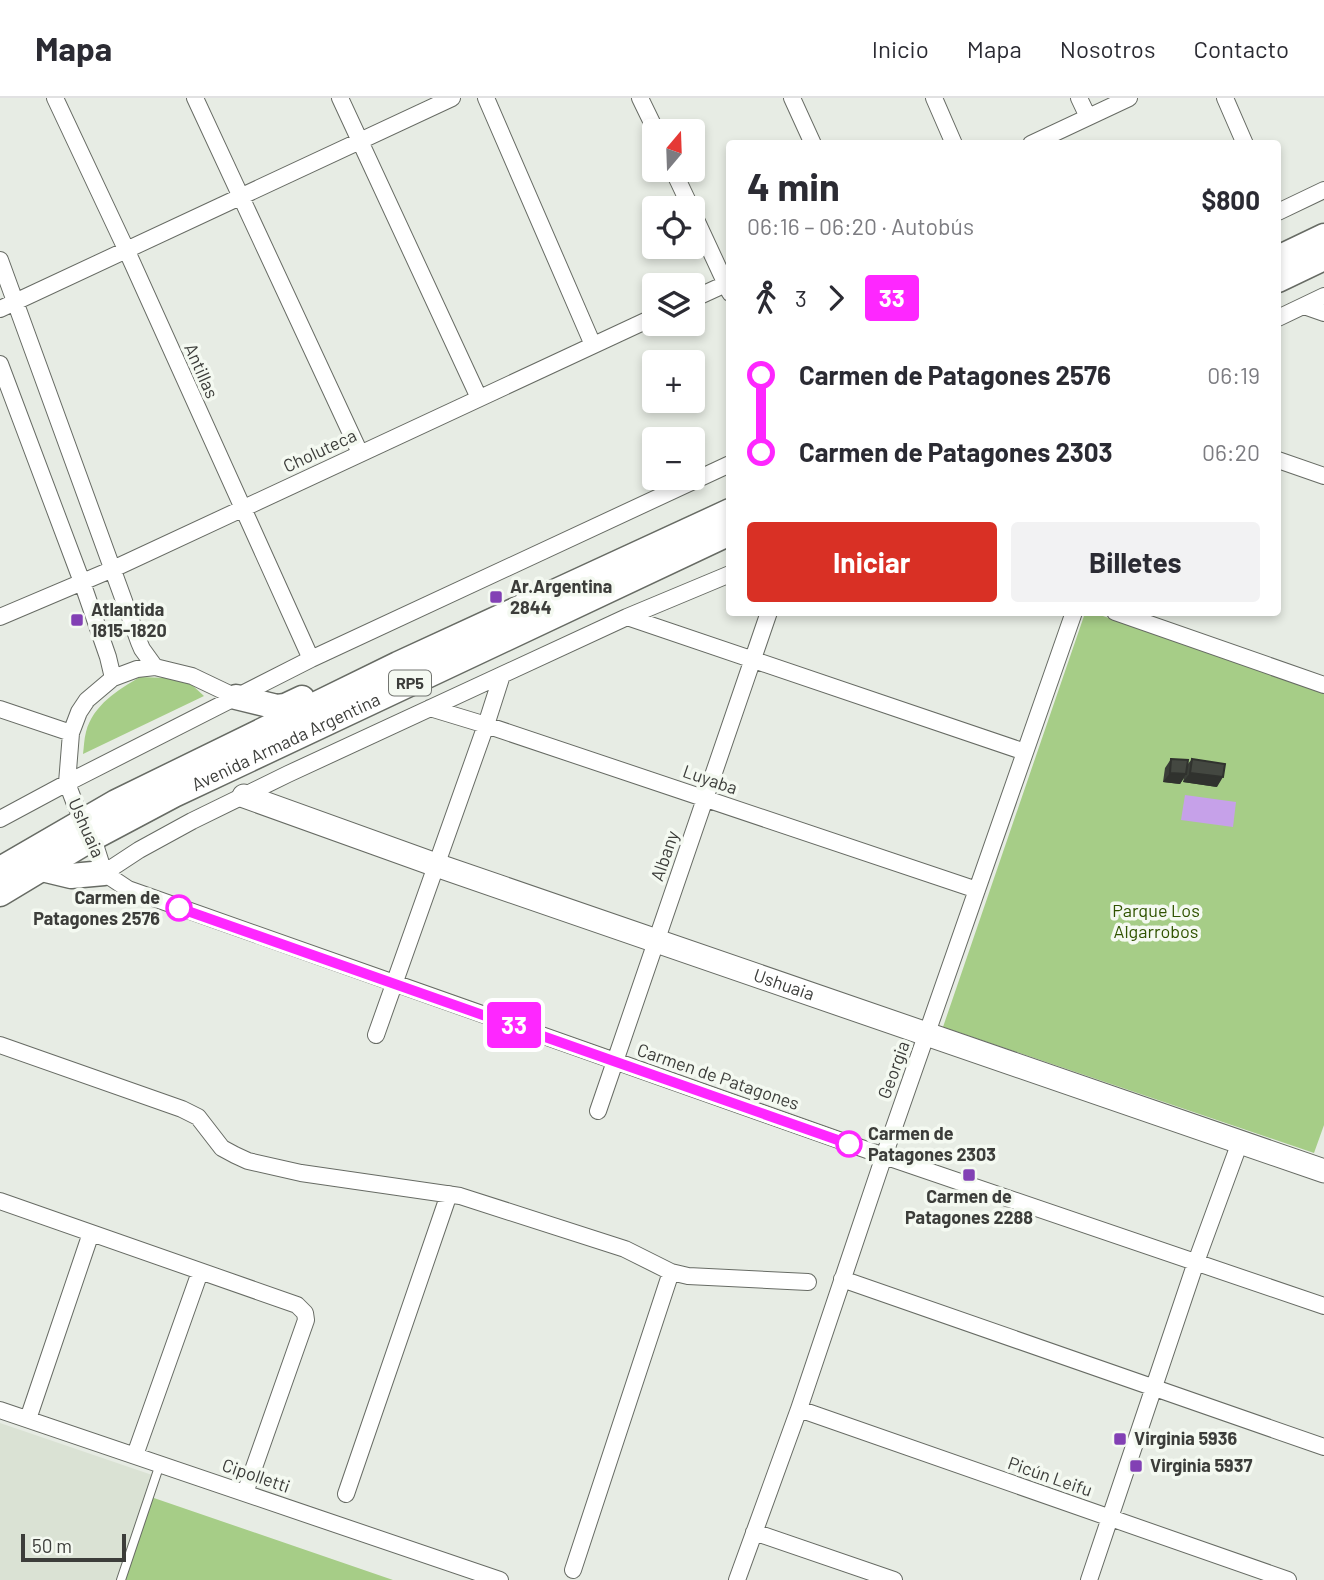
<!DOCTYPE html>
<html lang="es">
<meta charset="utf-8">
<style>
body{margin:0;font-family:Barlow,sans-serif;background:#f2f2f3;color:#2b2b33;height:100vh;display:flex;flex-direction:column;font-size:26px;white-space:nowrap}
*{box-sizing:border-box;margin:0}
p{font-size:23px;color:#7c7c81}
.icon{flex:none;width:38px;height:38px;fill:none;stroke:currentColor;stroke-width:2;stroke-linecap:round;stroke-linejoin:round}
.map{position:relative;flex:1;overflow:hidden}
.side{position:absolute;left:726px;top:42px;width:555px;height:476px;display:flex;flex-direction:column;background:#fff;border-radius:7px;box-shadow:0 4px 10px #0003}
.side>*{flex:none}
.badge{padding:0 14px;border-radius:5px;font-size:24px;line-height:46px}
.needle{width:46px;rotate:19deg}
.buttons{position:absolute;left:642px;top:21px;display:grid;gap:14px}
.buttons a{display:grid;place-items:center;width:63px;height:63px;border-radius:7px;background:#fff;box-shadow:0 4px 10px #0003;font-size:35px}
.scale{position:absolute;left:21px;bottom:18px;width:105px;box-sizing:border-box;padding-left:7px;border:4px solid #3c3d3a;border-top:0;font-size:19px;line-height:24px;white-space:nowrap;color:#3c3d3a;-webkit-text-stroke:5px #f4f9f1;paint-order:stroke}
.map>.badge{position:absolute;translate:-50% -50%;box-shadow:0 0 0 4px #fff}
.legs{display:flex;align-items:center;gap:10px;height:77px;padding:0 21px;font-size:23px}
.legs p{margin-inline-start:auto}
.head{display:flex;align-items:center;justify-content:space-between;height:119px;padding:0 21px}
h1{font-size:38px;font-weight:700;line-height:52px}
.primary-button{display:flex;gap:14px;margin-top:auto;padding:14px 21px}
.primary-button a{flex:1;height:80px;border-radius:7px;background:#d93025;color:#fff;font-size:28px;font-weight:700;line-height:80px;text-align:center}
.primary-button a+a{background:#f2f2f3;color:#2b2b33}
ul{padding:0 21px;list-style:none}
li{display:flex;align-items:center;gap:24px;height:77px;font-size:26px}
li i{display:grid;place-items:center;width:10px;height:100%;margin:0 9px;background:currentColor}
li i::after{content:'';width:18px;height:18px;margin:-9px;border:5px solid;border-radius:50%;background:#fff}
li p{margin-inline-start:auto}
li:first-child i{background:linear-gradient(#0000 50%,currentColor 0)}
li:last-child i{background:linear-gradient(currentColor 50%,#0000 0)}
header{display:flex;align-items:center;gap:42px;box-sizing:border-box;height:98px;padding:0 35px;background:#fff;border-bottom:2px solid #e1e1e2}
header strong{font-size:33px}
nav{display:flex;gap:38px;margin-inline-start:auto;font-size:24px}
.map>svg:first-child{display:block}
.built{fill:#dae2d4}
.green{fill:#a6cd87}
.water{fill:#c6a1e9}
.lines{fill:none;stroke-linecap:round;stroke-linejoin:round}
.service-casing{stroke:#676b64;stroke-width:10}
.minor-casing{stroke:#676b64;stroke-width:18}
.secondary-casing{stroke:#676b64;stroke-width:25}
.primary-casing{stroke:#676b64;stroke-width:27}
.service{stroke:#fff;stroke-width:8}
.minor{stroke:#fff;stroke-width:16}
.secondary{stroke:#fff;stroke-width:23}
.primary{stroke:#fff;stroke-width:24}
.wall{fill:#3a3e38}
.shaded-wall{fill:#30322e}
.building{fill:#444841;stroke:#30322e;stroke-width:2}
.line-1-casing{stroke:#fff;stroke-width:16}
.line-1{stroke:#fe27ff;stroke-width:10}
.poi-dot{fill:#8240b4;stroke:#f4f9f1;stroke-width:2.5}
.stop-1-dot{fill:#fff;stroke:#fe27ff;stroke-width:3.5}
.labels{text-anchor:middle;stroke-width:7;stroke-linejoin:round;paint-order:stroke}
.shield{fill:#f4f9f1;stroke:#737571;stroke-width:2}
.shield-label{font-size:16px;font-weight:bold;fill:#3c3d3a}
.street-label{font-size:18px;fill:#3c3d3a;stroke:#f4f9f1}
.poi-label{font-size:18px;font-weight:bold;fill:#3c3d3a;stroke:#f4f9f1;text-anchor:start}
.stop-label{font-size:18px;font-weight:bold;fill:#3c3d3a;stroke:#f4f9f1;text-anchor:end}
.park-label{font-size:18px;fill:#305301;stroke:#f4f9f1}
</style>
<header>
<strong>Mapa</strong>
<nav><a>Inicio</a><a>Mapa</a><a>Nosotros</a><a>Contacto</a></nav>
</header>
<div class="map">
<svg width="1324" height="1482" viewBox="0 0 1324 1482">
<rect width="100%" height="100%" fill="#e7ece4"/>
<path class="built" d="M0,1325L158,1379L122,1482H0Z"/>
<path class="green" d="M1085,515H1094L1324,592V1027L1314,1055L943,929Z
M140,579L168,580L191,586L204,598L83,656C84,649 84,641 86,634C93,607 118,592 140,579Z
M151,1399L393,1482H122Z"/>
<path class="water" d="M1185,697L1236,704L1233,729L1181,722Z"/>
<g class="lines">
<defs>
<path id="service" d="M121,1482L160,1366"/>
<path id="minor" d="M55,0L126,151L311,561
M195,0L360,355
M340,0L479,300
M486,0L593,247
M640,0L656,33
M792,0L813,46
M934,0L954,46
M1079,0L1088,19
M1225,0L1245,46
M1031,46L1129,0
M673,72L691,110
M1278,114L1324,92
M693,115L730,195
M0,162L139,544L142,551L155,569
M693,201L730,184
M1304,208L1324,215
M0,211L452,0
M1278,220L1324,198
M0,266L82,484L108,559L113,580
M1278,362L1324,378
M1115,514L1324,587
M0,519L113,471L654,219
M627,519L1025,654
M430,610L486,627L977,792
M0,611L71,635
M0,721L67,685L311,561L730,366
M104,775L128,791L884,1058L1324,1208
M104,775L139,752L192,723L288,676L627,519L730,476
M104,775L93,740L75,706L67,685L71,635L79,614L87,602L113,580L137,571L155,569L192,578L236,599
M376,937L486,627L502,577
M0,947L182,1011L198,1019L222,1050L235,1057L248,1063L301,1075L460,1098L625,1151L671,1174L688,1178L808,1184
M598,1013L769,514
M0,1103L297,1207L305,1215L306,1222L245,1395
M842,1181L1324,1349
M799,1311L1288,1482
M0,1312L500,1482
M28,1321L91,1135
M135,1357L200,1174
M346,1396L449,1096
M754,1434L894,1482
M573,1472L671,1174
M737,1482L799,1311L884,1058L1074,514
M1089,1482L1196,1164L1240,1044"/>
<g id="secondary">
<path id="s1" d="M244,698L436,767L1324,1073"/>
</g>
<g id="primary">
<path d="M1278,160L1324,138"/>
<path d="M1278,182L1324,160"/>
<path d="M236,599L277,609L285,608L302,600"/>
<path d="M0,771L116,704L398,566L730,413"/>
<path d="M42,771L71,778L104,775"/>
<path id="s2" d="M0,796L93,740L174,697L730,435"/>
</g>
</defs>
<use href="#service" class="service-casing"/>
<use href="#minor" class="minor-casing"/>
<use href="#secondary" class="secondary-casing"/>
<use href="#primary" class="primary-casing"/>
<use href="#service" class="service"/>
<use href="#minor" class="minor"/>
<use href="#secondary" class="secondary"/>
<use href="#primary" class="primary"/>
</g>
<path class="wall" d="M1171,661L1187,667L1192,661L1217,689L1183,684L1184,680L1180,686L1163,684L1165,670Z"/>
<path class="shaded-wall" d="M1170,675L1186,676L1180,686L1163,684Z
M1190,675L1223,679L1217,689L1183,684Z"/>
<path class="building" d="M1171,661L1188,662L1186,676L1170,675Z
M1192,661L1225,666L1223,679L1190,675Z"/>
<g class="lines">
<defs>
<path id="line-1" d="M179,810L849,1046"/>
</defs>
<use href="#line-1" class="line-1-casing"/>
<use href="#line-1" class="line-1"/>
</g>
<g class="poi-dot">
<rect x="489" y="492" width="14" height="14" rx="3.5"/>
<rect x="70" y="515" width="14" height="14" rx="3.5"/>
<rect x="962" y="1070" width="14" height="14" rx="3.5"/>
<rect x="1113" y="1334" width="14" height="14" rx="3.5"/>
<rect x="1129" y="1361" width="14" height="14" rx="3.5"/>
</g>
<g class="stop-1-dot">
<circle cx="179" cy="810" r="12"/>
<circle cx="849" cy="1046" r="12"/>
</g>
<g class="labels">
<rect class="shield" x="389" y="572.5" width="42" height="25" rx="5"/>
<g class="shield-label">
<text x="410" y="591">RP5</text>
</g>
<g class="street-label">
<text transform="translate(201 273) rotate(66)" y="6">Antillas</text>
<text transform="translate(320 353) rotate(-25)" y="6">Choluteca</text>
<text dy="6" stroke="none"><textPath href="#s2" startOffset="324">Avenida Armada Argentina</textPath></text>
<text transform="translate(710 682) rotate(19)" y="6">Luyaba</text>
<text transform="translate(86 730) rotate(66)" y="6">Ushuaia</text>
<text transform="translate(665 758) rotate(-71)" y="6">Albany</text>
<text dy="6" stroke="none"><textPath href="#s1" startOffset="572">Ushuaia</textPath></text>
<text transform="translate(894 972) rotate(-70)" y="6">Georgia</text>
<text transform="translate(718 979) rotate(19)" y="6">Carmen de Patagones</text>
<text transform="translate(256 1378) rotate(19)" y="6">Cipolletti</text>
<text transform="translate(1050 1379) rotate(19)" y="6">Picún Leifu</text>
</g>
<g class="poi-label">
<text x="510" y="495">Ar.Argentina<tspan x="510" dy="21">2844</tspan></text>
<text x="91" y="518">Atlantida<tspan x="91" dy="21">1815-1820</tspan></text>
<text x="969" y="1105" text-anchor="middle">Carmen de<tspan x="969" dy="21">Patagones 2288</tspan></text>
<text x="1134" y="1347">Virginia 5936</text>
<text x="1150" y="1374">Virginia 5937</text>
</g>
<g class="stop-label">
<text x="160" y="806">Carmen de<tspan x="160" dy="21">Patagones 2576</tspan></text>
<text x="868" y="1042" text-anchor="start">Carmen de<tspan x="868" dy="21">Patagones 2303</tspan></text>
</g>
<g class="park-label">
<text x="1156" y="819">Parque Los<tspan x="1156" dy="21">Algarrobos</tspan></text>
</g>
</g>
</svg>
<div class="buttons">
<a><svg class="needle" viewBox="-14 -14 28 28"><path d="M0-13l5 13h-10z" fill="#e53935"/><path d="M0 13l5-13h-10z" fill="#7c7c81"/></svg></a>
<a><svg class="icon" aria-label="locate" viewBox="0 0 24 24"><circle cx="12" cy="12" r="6"/><path d="M12 2v4M12 18v4M2 12h4M18 12h4"/></svg></a>
<a><svg class="icon" aria-label="layers" viewBox="0 0 24 24"><path d="M12 4l9 5-9 5-9-5zM3 14l9 5 9-5"/></svg></a>
<a>+</a>
<a>−</a>
</div>
<div class="scale">50 m</div>
<b class="badge" style="left:514px;top:927px;background:#fe27ff;color:#fff">33</b>
<section class="side">
<div class="head"><div><h1>4 min</h1><p>06:16 – 06:20 · Autobús</p></div><b>$800</b></div>
<div class="legs"><svg class="icon" aria-label="walk" viewBox="0 0 24 24"><circle cx="13" cy="4" r="2"/><path d="M13 8l-2 6 4 7M11 14l-3 7M7 12l3-4h3l4 4"/></svg>3<svg class="icon" aria-label="forward" viewBox="0 0 24 24"><path d="M9 5l7 7-7 7"/></svg><b class="badge" style="background:#fe27ff;color:#fff">33</b></div>
<ul>
<li><i style="color:#fe27ff"></i><b>Carmen de Patagones 2576</b><p>06:19</p></li>
<li><i style="color:#fe27ff"></i><b>Carmen de Patagones 2303</b><p>06:20</p></li>
</ul>
<div class="primary-button"><a>Iniciar</a><a>Billetes</a></div>
</section>
</div>
